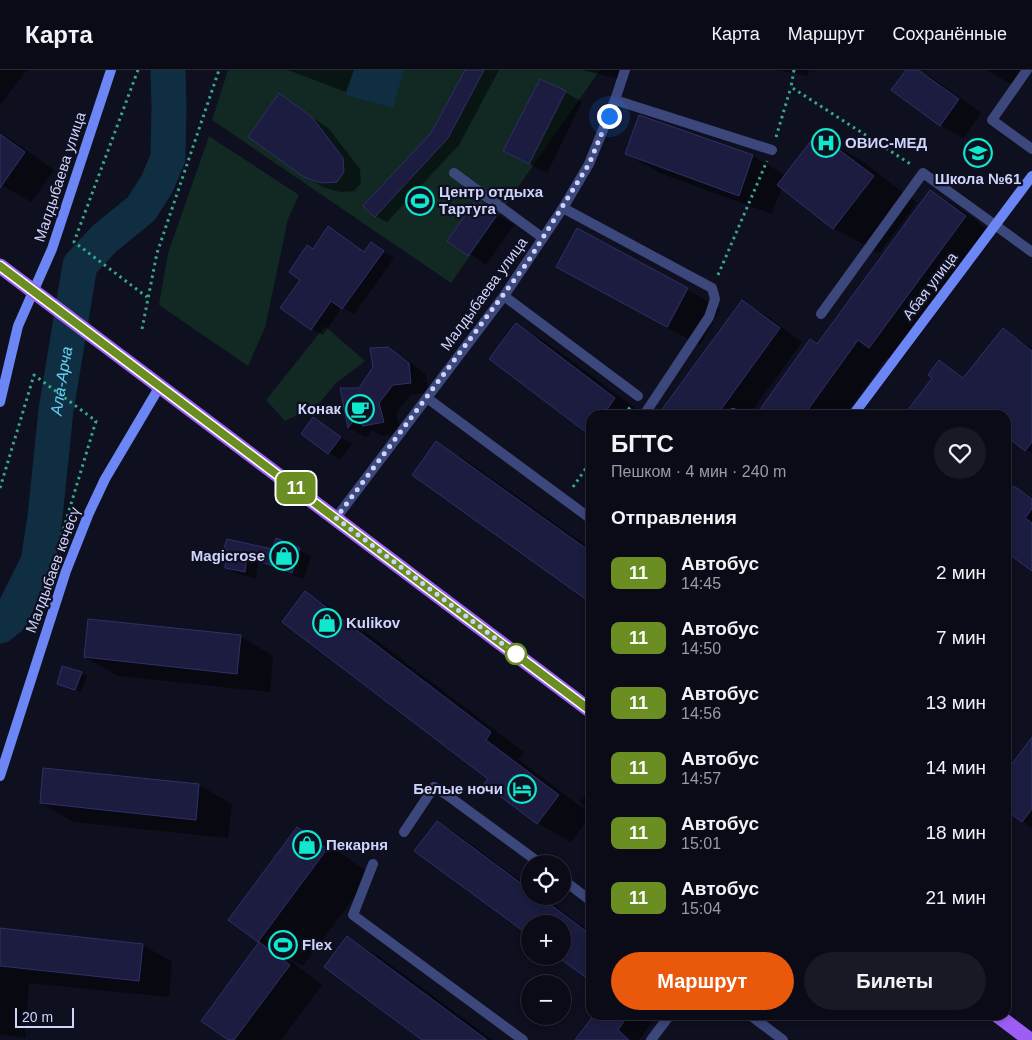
<!DOCTYPE html>
<html lang="ru">
<meta charset="utf-8">
<style>
body{margin:0;font-family:Helvetica,sans-serif;background:#181924;color:#f1f3f6;height:100vh;display:flex;flex-direction:column;font-size:19px;white-space:nowrap}
*{box-sizing:border-box;margin:0}
p{font-size:16px;color:#999ba1}
.icon{flex:none;width:28px;height:28px;fill:none;stroke:currentColor;stroke-width:2;stroke-linecap:round;stroke-linejoin:round}
.map{position:relative;flex:1;overflow:hidden}
.drawer{position:absolute;left:586px;top:340px;width:425px;height:610px;display:flex;flex-direction:column;background:#0a0b17;border-radius:15px;box-shadow:0 2px 8px #0003,0 0 0 1px #2a2b36}
.drawer>*{flex:none}
.badge{padding:0 10px;border-radius:8px;font-size:18px;line-height:32px}
.buttons{position:absolute;left:521px;top:785px;display:grid;gap:10px}
.buttons a{display:grid;place-items:center;width:50px;height:50px;border-radius:50%;background:#0a0b17;box-shadow:0 2px 8px #0003,0 0 0 1px #2a2b36;font-size:25px}
.scale{position:absolute;left:15px;bottom:12px;width:59px;box-sizing:border-box;padding-left:5px;border:2px solid #cfd4fc;border-top:0;font-size:14px;line-height:18px;white-space:nowrap;color:#cfd4fc;-webkit-text-stroke:4px #0e0f1f;paint-order:stroke}
.you{position:absolute;width:25px;height:25px;margin:-12px;border:4px solid #fff;border-radius:50%;background:#1a73e8;box-shadow:0 0 0 8px #1a73e833}
.map>.badge{position:absolute;translate:-50% -50%;box-shadow:0 0 0 2px #fff}
h2{padding:0 25px;font-size:19px;line-height:45px}
.round{display:grid;place-items:center;flex:none;width:52px;height:52px;border-radius:26px;background:#181924}
.overview{display:flex;align-items:center;justify-content:space-between;height:85px;padding:0 25px}
h1{font-size:24px;font-weight:700;line-height:38px}
.primary-button{display:flex;gap:10px;margin-top:auto;padding:10px 25px}
.primary-button a{flex:1;height:58px;border-radius:30px;background:#ea580c;color:#fff;font-size:20px;font-weight:700;line-height:58px;text-align:center}
.primary-button a+a{background:#181924;color:#f1f3f6}
ul{padding:0;list-style:none}
li{display:flex;align-items:center;gap:15px;height:65px;padding:0 25px}
li div{flex:1}
li b{display:block;font-size:19px}
li em{font-style:normal}
li .badge{min-width:55px;font-weight:700;text-align:center}
header{display:flex;align-items:center;gap:30px;box-sizing:border-box;height:70px;padding:0 25px;background:#0a0b17;border-bottom:1px solid #2a2b36}
header strong{font-size:24px}
nav{display:flex;gap:28px;margin-inline-start:auto;font-size:18px}
.map>svg:first-child{display:block}
.green{fill:#112823}
.water{fill:#102e41}
.shadow{fill:#0007}
.lines{fill:none;stroke-linecap:round;stroke-linejoin:round}
.river{stroke:#102e41;stroke-width:35}
.building{fill:#1b1c3f;stroke:#2f3069}
.path{stroke:#36a98a;stroke-width:3;stroke-dasharray:2.5 4;stroke-linecap:butt}
.lane{stroke:#3c477b;stroke-width:10}
.street{stroke:#3c477b;stroke-width:10}
.secondary{stroke:#6d86f5;stroke-width:10}
.primary{stroke:#9c5ef4;stroke-width:15}
.line-casing{stroke:#fff;stroke-width:11}
.line{stroke:#6b8e23;stroke-width:8}
.walk{stroke:#cfd4fc;stroke-width:5;stroke-dasharray:0 9}
.stop-dot{fill:#fff;stroke:#6b8e23;stroke-width:2.5}
.labels{text-anchor:middle;stroke-width:4.5;stroke-linejoin:round;paint-order:stroke}
.poi-label{font-size:15px;font-weight:bold;fill:#cfd4fc;stroke:#0e0f1f;text-anchor:start}
.street-label{font-size:15px;fill:#cfd4fc;stroke:#0e0f1f}
.water-label{font-size:16px;font-style:italic;fill:#64d1f5;stroke:#0e0f1f}
</style>
<header>
<strong>Карта</strong>
<nav><a>Карта</a><a>Маршрут</a><a>Сохранённые</a></nav>
</header>
<div class="map">
<svg width="1032" height="970" viewBox="0 0 1032 970">
<rect width="100%" height="100%" fill="#0e0f1f"/>
<path class="green" d="M228,0H600L451,213L212,50Z
M209,66L299,125L288,149L265,258L248,296L159,235L168,183Z
M325,256L365,291L335,314L317,336L285,351L266,330Z"/>
<path class="water" d="M353,0H404L393,38L346,25Z"/>
<path class="shadow" d="M0,0H27L0,35Z
M288,0H354L346,22Z
M466,0H499L459,75L387,152L375,146L432,64Z
M582,0H622L620,9Z
M779,0H809L808,6Z
M908,0H917L934,9L981,43L963,68L940,55Z
M987,0H1026L1014,16Z
M565,22L582,32L547,103L505,81Z
M279,25L296,35L329,59L360,99L361,113L354,121L340,122L323,117L305,106Z
M640,47L753,86L786,106L818,65L862,91L917,133L879,183L834,158L782,117L772,144L660,103L627,84Z
M0,62L54,100L31,132L0,114Z
M930,121L959,138L994,164L899,294L887,287L845,345H758L817,275Z
M476,131L514,155L486,195L449,170Z
M329,158L365,183L372,174L394,188L354,244L342,237L323,265L312,259L302,210L313,180Z
M688,220L720,239L700,275L668,258Z
M742,232L765,245L802,272L749,345H660Z
M516,255L549,274L644,345H591V364L589,363Z
M1003,260L1032,278V383L1026,380L1006,345H906L934,308L939,292L965,308Z
M387,278L405,288L426,305L428,323L411,324L396,343L401,362L382,366L372,360L366,367L349,358L342,320H359Z
M313,348L352,374L340,390L303,364Z
M436,373L469,392L591,479V531L414,405Z
M1014,418L1032,428V500Z
M228,479L299,480L311,486L304,509L258,492L256,508L238,504L226,498Z
M306,523L339,542L524,682L518,689L591,745L571,772L538,753L486,713L490,708Z
M240,566L273,586L270,622L118,606L85,587Z
M82,603L87,606L81,622L64,616Z
M1032,670V758L1006,738Z
M44,699L199,715L232,734L228,768L74,752L41,733Z
M589,721L591,722V740L580,732Z
M437,752L457,764L530,818V826H542L591,863V910L560,886H562V854H530V864Z
M297,758L342,784L371,805L303,896L290,889L289,890L322,915L281,970H230L203,950L261,872L259,871Z
M591,771V780L587,776Z
M0,859L143,875L172,892L169,927L29,913L27,940H23L26,968L0,964Z
M347,868L380,887L493,970H424Z
M595,945H657L639,970H577Z"/>
<g class="lines">
<path class="river" id="s1" d="M0,556L10,548L38,492L45,447L56,340L80,195L104,169L141,139L157,114L168,88L169,36L168,0"/>
</g>
<path class="building" d="M465,0H484L448,68L375,147L363,136L431,63Z
M906,0H918L959,29L940,56L891,20Z
M540,9L566,21L529,94L503,81Z
M279,23L312,47L343,88L344,102L337,112L321,113L304,107L248,67Z
M639,45L753,85L739,126L625,84Z
M817,63L874,106L833,159L777,115Z
M0,64L25,82L0,118Z
M930,120L966,146L869,278L858,270L804,345H756L810,269L817,274Z
M476,130L497,145L468,186L447,171Z
M328,156L364,182L371,172L384,181L342,239L331,231L311,260L280,238L300,210L289,202L307,175L313,179Z
M577,158L688,218L667,257L556,197Z
M742,230L780,258L717,345H658Z
M516,253L615,328L603,345H591V366L489,289Z
M1003,258L1032,281V372L1025,381L1006,366V345H904L932,308L928,305L939,290L963,308Z
M388,277L409,293L411,313L393,315L379,333L384,352L363,356L355,349L348,358L340,318H359L373,297L370,278Z
M313,347L341,367L328,384L301,364Z
M436,371L591,482V533L412,405Z
M1014,416L1032,429V439L1025,448L1032,453V501L1006,482V426Z
M276,468L300,478L292,503L247,487L245,502L225,498L227,479L224,478L227,469L272,479Z
M305,521L491,662L486,670L559,725L537,754L484,714L488,709L282,552Z
M88,549L241,565L237,604L84,587Z
M62,596L82,602L75,620L57,614Z
M1032,667V739L1022,752L1006,740V702Z
M43,698L199,714L196,750L40,733Z
M437,751L530,820V826H539L591,865V911L562,890V854H530V866L414,781Z
M297,757L327,779L258,872L228,850Z
M0,858L143,874L139,911L0,896Z
M347,866L487,970H422L324,897Z
M259,872L290,895L234,970H228L201,951Z
M594,945H628L618,960L629,970H575Z"/>
<g class="lines">
<path class="path" d="M138,0L74,172L147,227
M794,0L791,17L912,95
M776,67L791,17
M718,205L767,91
M142,259L157,183L219,0
M625,345L630,337
M573,417L591,391
M0,418L34,305L96,351L59,474"/>
<path class="lane" d="M1027,0L992,50L1032,79
M615,30L772,80
M454,103L543,168
M563,138L712,218L715,229L709,247L644,345
M504,226L638,326
M821,244L923,103L995,155
M427,328L591,449
M732,345L733,343L736,345
M404,762L434,717L447,725L541,794
M373,794L353,845L523,970
M562,809L591,831
M750,945L783,970"/>
<path class="street" d="M995,155L1032,182
M336,448L504,226L563,138L589,94L615,30L625,0
M651,970L670,945"/>
<path class="secondary" d="M0,332L18,256L52,179L111,0
M853,345L1032,106
M0,706L66,501L89,443L105,409L160,316"/>
<path class="primary" d="M0,196L591,641
M997,945L1030,970"/>
</g>
<g class="lines">
<defs>
<path id="line" d="M0,196L591,641"/>
</defs>
<use href="#line" class="line-casing"/>
<use href="#line" class="line"/>
<path class="walk" d="M516,584L336,448L527,193L589,94L609,46"/>
</g>
<defs>
<symbol id="hospital-ring" viewBox="-11 -11 22 22"><circle r="9.5" fill="#0e0f1f" stroke="#0fe8cf" stroke-width="1.5"/><path d="M-5-5h3v3.5h4V-5h3V5h-3V1.5h-4V5h-3Z" fill="#0fe8cf"/></symbol>
<symbol id="school-ring" viewBox="-11 -11 22 22"><circle r="9.5" fill="#0e0f1f" stroke="#0fe8cf" stroke-width="1.5"/><path d="M0-5L7-2L0 1L-7-2ZM-4 1L0 2.5L4 1V4Q0 6-4 4Z" fill="#0fe8cf"/></symbol>
<symbol id="stadium-ring" viewBox="-11 -11 22 22"><circle r="9.5" fill="#0e0f1f" stroke="#0fe8cf" stroke-width="1.5"/><path d="M0-5a6.5 5 0 1 0 0 10a6.5 5 0 1 0 0-10ZM-3.5-1.8h7v3.6h-7Z" fill="#0fe8cf"/></symbol>
<symbol id="cafe-ring" viewBox="-11 -11 22 22"><circle r="9.5" fill="#0e0f1f" stroke="#0fe8cf" stroke-width="1.5"/><path d="M-5.5-4.5H6V0H3Q3 3.5 0 3.5H-2.5Q-5.5 3.5-5.5 0ZM3-3.2v2h1.7v-2ZM-6 4.5H4V6H-6Z" fill="#0fe8cf"/></symbol>
<symbol id="shop-ring" viewBox="-11 -11 22 22"><circle r="9.5" fill="#0e0f1f" stroke="#0fe8cf" stroke-width="1.5"/><path d="M-5-2.5h2.3a2.7 3.5 0 0 1 5.4 0H5L5.5 6h-11ZM-1.5-2.5h3a1.5 2.3 0 0 0-3 0Z" fill="#0fe8cf"/></symbol>
<symbol id="hotel-ring" viewBox="-11 -11 22 22"><circle r="9.5" fill="#0e0f1f" stroke="#0fe8cf" stroke-width="1.5"/><path d="M-6-4.5h1.5V1H6V5H4.5V3h-9V5H-6ZM-4 0a1.8 1.8 0 1 1 3.6 0ZM.5 0V-2.5h3Q6-2.5 6 0Z" fill="#0fe8cf"/></symbol>
</defs>
<g fill-rule="evenodd">
<use href="#hospital-ring" x="810" y="57" width="32" height="32"/>
<use href="#school-ring" x="962" y="67" width="32" height="32"/>
<use href="#stadium-ring" x="404" y="115" width="32" height="32"/>
<use href="#cafe-ring" x="344" y="323" width="32" height="32"/>
<use href="#shop-ring" x="268" y="470" width="32" height="32"/>
<use href="#shop-ring" x="311" y="537" width="32" height="32"/>
<use href="#hotel-ring" x="506" y="703" width="32" height="32"/>
<use href="#shop-ring" x="291" y="759" width="32" height="32"/>
<use href="#stadium-ring" x="267" y="859" width="32" height="32"/>
</g>
<circle class="stop-dot" cx="516" cy="584" r="10"/>
<g class="labels">
<g class="poi-label">
<text x="845" y="78">ОВИС-МЕД</text>
<text x="978" y="114" text-anchor="middle">Школа №61</text>
<text x="439" y="127">Центр отдыха<tspan x="439" dy="17">Тартуга</tspan></text>
<text x="341" y="344" text-anchor="end">Конак</text>
<text x="265" y="491" text-anchor="end">Magicrose</text>
<text x="346" y="558">Kulikov</text>
<text x="503" y="724" text-anchor="end">Белые ночи</text>
<text x="326" y="780">Пекарня</text>
<text x="302" y="880">Flex</text>
</g>
<g class="street-label">
<text transform="translate(60 107) rotate(-72)" y="5">Малдыбаева улица</text>
<text transform="translate(930 216) rotate(-53)" y="5">Абая улица</text>
<text transform="translate(484 224) rotate(-54)" y="5">Малдыбаева улица</text>
<text transform="translate(53 500) rotate(-70)" y="5">Малдыбаев көчөсү</text>
</g>
<g class="water-label">
<text dy="6" stroke="none"><textPath href="#s1" startOffset="258">Ала-Арча</textPath></text>
</g>
</g>
</svg>
<div class="buttons">
<a><svg class="icon" aria-label="locate" viewBox="0 0 24 24"><circle cx="12" cy="12" r="6"/><path d="M12 2v4M12 18v4M2 12h4M18 12h4"/></svg></a>
<a>+</a>
<a>−</a>
</div>
<div class="scale">20 m</div>
<div class="you" style="left:609px;top:46px"></div>
<b class="badge" style="left:296px;top:418px;background:#6b8e23;color:#fff">11</b>
<section class="drawer">
<div class="overview"><div><h1>БГТС</h1><p>Пешком · 4 мин · 240 m</p></div><a class="round"><svg class="icon" aria-label="heart" viewBox="0 0 24 24"><path d="M12 20l-8-8c-3-5 5-10 8-4 3-6 11-1 8 4z"/></svg></a></div>
<h2>Отправления</h2>
<ul>
<li><span class="badge" style="background:#6b8e23;color:#fff">11</span><div><b>Автобус</b><p>14:45</p></div><em>2 мин</em></li>
<li><span class="badge" style="background:#6b8e23;color:#fff">11</span><div><b>Автобус</b><p>14:50</p></div><em>7 мин</em></li>
<li><span class="badge" style="background:#6b8e23;color:#fff">11</span><div><b>Автобус</b><p>14:56</p></div><em>13 мин</em></li>
<li><span class="badge" style="background:#6b8e23;color:#fff">11</span><div><b>Автобус</b><p>14:57</p></div><em>14 мин</em></li>
<li><span class="badge" style="background:#6b8e23;color:#fff">11</span><div><b>Автобус</b><p>15:01</p></div><em>18 мин</em></li>
<li><span class="badge" style="background:#6b8e23;color:#fff">11</span><div><b>Автобус</b><p>15:04</p></div><em>21 мин</em></li>
</ul>
<div class="primary-button"><a>Маршрут</a><a>Билеты</a></div>
</section>
</div>
